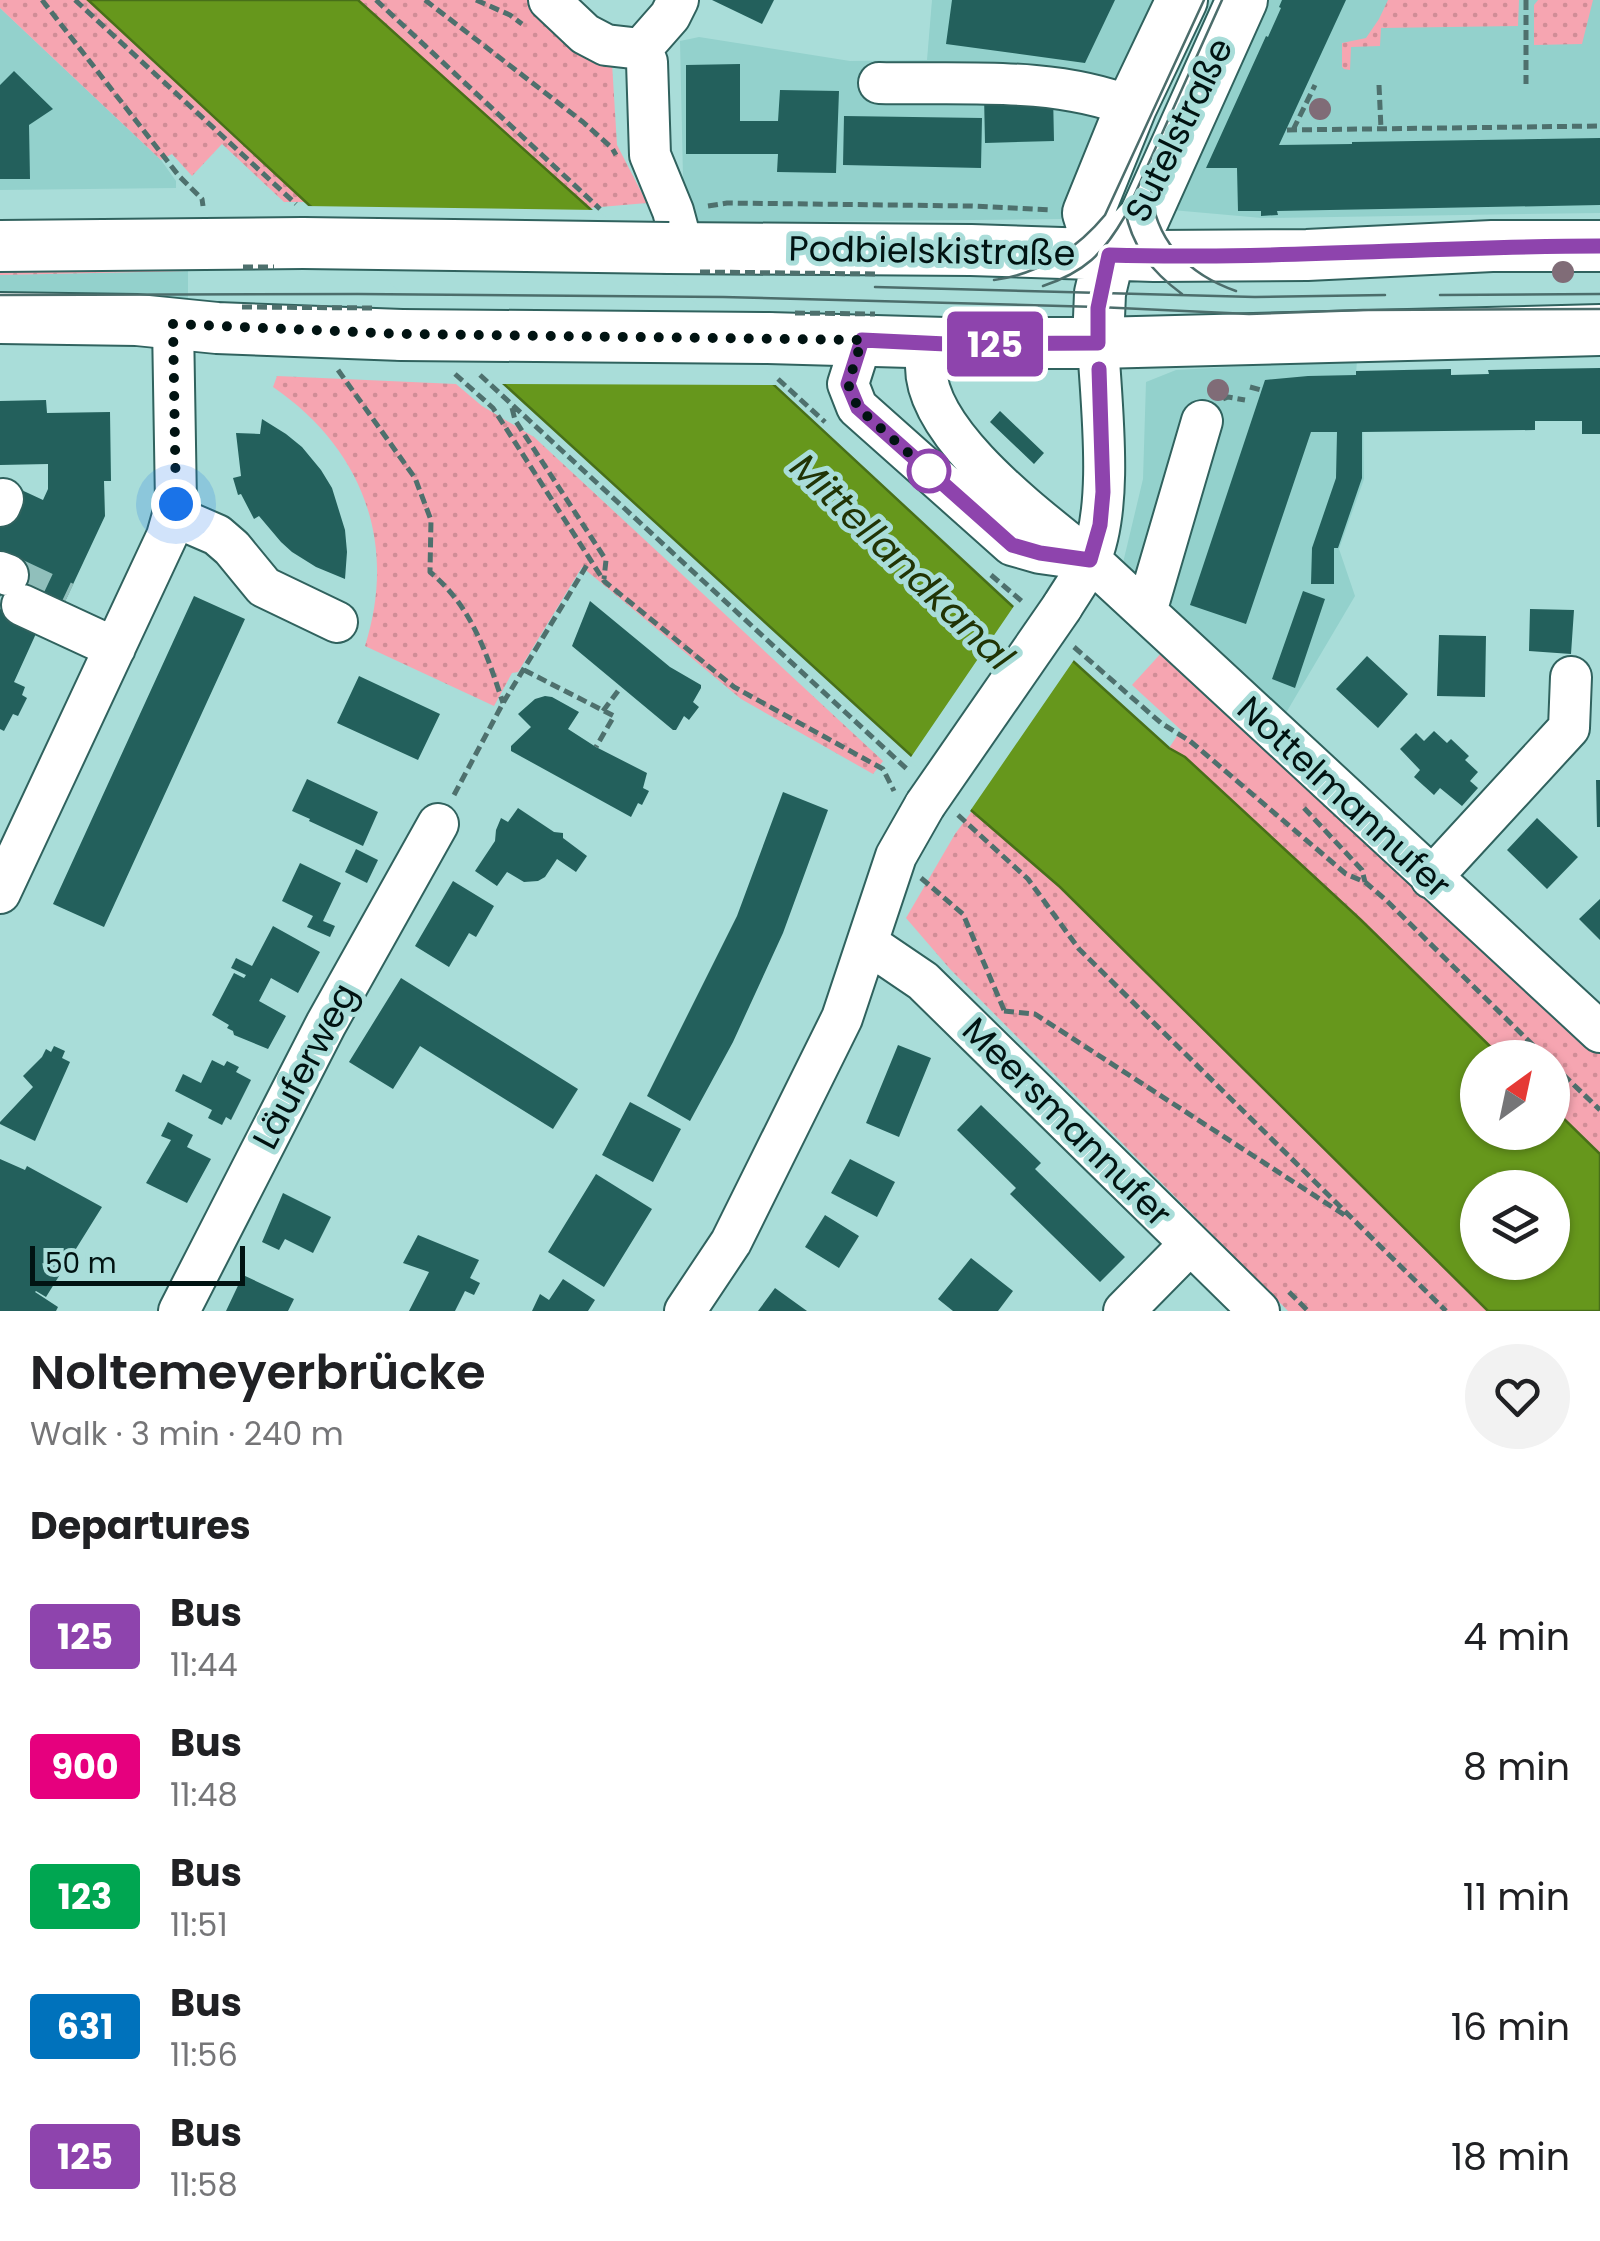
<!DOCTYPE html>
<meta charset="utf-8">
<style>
body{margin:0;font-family:Poppins,sans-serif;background:#f2f2f2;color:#202124;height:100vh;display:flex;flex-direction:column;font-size:38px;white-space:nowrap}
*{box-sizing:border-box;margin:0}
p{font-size:32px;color:#757577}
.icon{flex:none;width:55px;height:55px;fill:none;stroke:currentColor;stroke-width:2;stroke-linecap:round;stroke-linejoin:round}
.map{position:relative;height:1311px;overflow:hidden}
.drawer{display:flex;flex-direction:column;background:#fff;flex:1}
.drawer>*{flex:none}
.badge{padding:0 20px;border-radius:8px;font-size:35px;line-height:65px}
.needle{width:65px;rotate:33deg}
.tools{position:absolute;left:1460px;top:1040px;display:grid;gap:20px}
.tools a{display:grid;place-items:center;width:110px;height:110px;border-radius:50%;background:#fff;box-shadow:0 2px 8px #0004;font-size:50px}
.scale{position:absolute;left:30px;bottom:25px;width:215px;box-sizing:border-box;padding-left:10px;border:5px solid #011312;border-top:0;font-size:28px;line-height:35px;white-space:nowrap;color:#011312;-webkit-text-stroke:8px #a9ddd9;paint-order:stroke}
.you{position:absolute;width:50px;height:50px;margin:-25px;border:8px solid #fff;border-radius:50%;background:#1a73e8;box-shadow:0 0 0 15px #1a73e833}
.map>.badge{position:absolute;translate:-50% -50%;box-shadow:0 0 0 5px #fff}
h2{padding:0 30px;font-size:38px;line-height:90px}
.round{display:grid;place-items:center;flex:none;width:105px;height:105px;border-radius:52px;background:#f2f2f2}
.head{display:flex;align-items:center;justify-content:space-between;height:170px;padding:0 30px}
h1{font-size:48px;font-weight:600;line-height:75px}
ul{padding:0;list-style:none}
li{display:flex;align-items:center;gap:30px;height:130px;padding:0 30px}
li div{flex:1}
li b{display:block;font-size:38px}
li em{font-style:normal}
li .badge{min-width:110px;font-weight:700;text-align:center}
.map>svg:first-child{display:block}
.built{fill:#93d1cc}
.grass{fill:url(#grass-dots)}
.water{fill:#66971c;stroke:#486f19;stroke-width:2.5;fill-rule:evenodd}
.pier{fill:#a9ddd9}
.building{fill:#23605c}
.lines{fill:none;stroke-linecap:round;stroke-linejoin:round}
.minor-tunnel{stroke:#90bfbb;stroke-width:40;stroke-dasharray:40 20;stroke-linecap:butt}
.minor-casing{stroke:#30625e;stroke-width:44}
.major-casing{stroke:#30625e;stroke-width:54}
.path{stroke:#4e706d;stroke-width:5;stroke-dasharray:10 5;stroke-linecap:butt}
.minor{stroke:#fff;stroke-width:40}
.major{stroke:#fff;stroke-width:50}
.tram{stroke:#4c6d6b;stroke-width:2.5}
.minor-bridge-casing{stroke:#30625e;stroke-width:44;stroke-linecap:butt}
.major-bridge-casing{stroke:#30625e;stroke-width:54;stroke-linecap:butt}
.path-bridge{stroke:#4e706d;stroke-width:5;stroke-dasharray:10 5;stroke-linecap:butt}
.minor-bridge{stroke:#fff;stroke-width:40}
.major-bridge{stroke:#fff;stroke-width:50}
.tree{fill:#806c77}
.line-casing{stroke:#fff;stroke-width:22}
.line{stroke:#8e44ad;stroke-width:15}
.walk{stroke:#011312;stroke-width:10;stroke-dasharray:0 18}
.stop-dot{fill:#fff;stroke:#8e44ad;stroke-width:5}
.labels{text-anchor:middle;stroke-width:10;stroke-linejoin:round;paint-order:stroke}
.street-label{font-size:35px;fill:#011312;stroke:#a9ddd9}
.water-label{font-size:38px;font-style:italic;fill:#213405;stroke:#a9ddd9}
</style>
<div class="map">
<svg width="1600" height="1311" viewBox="0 0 1600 1311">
<defs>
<pattern id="grass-dots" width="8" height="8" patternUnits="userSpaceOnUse" patternTransform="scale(2.5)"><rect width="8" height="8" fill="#f6a5b1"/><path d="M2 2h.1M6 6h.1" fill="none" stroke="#d18d97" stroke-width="1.8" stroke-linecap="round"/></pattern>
</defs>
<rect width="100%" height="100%" fill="#a9ddd9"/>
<path class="built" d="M932,0H1158L1122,85L1061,219L684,223L680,41L699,37L850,61L927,60Z
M1266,0H1600V213L1262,218L1172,210Z
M0,8L161,160L176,181V188L0,190Z
M188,271V299H0V275Z
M1357,360L1356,375L1363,419L1364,479L1339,549L1355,596L1267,745L1122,567L1143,479L1146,382L1176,370Z"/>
<path class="grass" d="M0,0H88L307,202H284L222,144L192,176L172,154L161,160L0,8Z
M358,0H549L612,63L617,145L647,203L589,208Z
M1388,0H1519L1518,26L1381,28L1380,46L1351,47L1350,70L1344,69L1342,67V43L1366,38L1379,19Z
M1538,0H1593L1582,44L1534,45V5Z
M188,256V271L0,275V260Z
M277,376L456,384L482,406L534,437L883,761L873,774L741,699L582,567L518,672L512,673L494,706L365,646C398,542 362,448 273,387Z
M1164,650L1600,1050V1154L1553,1108L1552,1058L1501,1057L1361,920L1185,758L1169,748L1181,730L1132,685Z
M972,811L1060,887L1488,1311H1288L950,969L906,918L955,834Z"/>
<path class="water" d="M88,0H358L589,208L746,359L1011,605L1169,748L1185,757L1361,920L1501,1057L1478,1058V1132H1552L1553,1108L1600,1154V1311H1488L1060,887L972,811L471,354L358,245L309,205ZM1478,1188H1552V1262H1478Z"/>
<path class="pier" d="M304,206L598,210L782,385L496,384L355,249Z
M1016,603L1076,657L968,814L909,760Z"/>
<path class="building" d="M712,0H774L762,24Z
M952,0H1115L1085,63L946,44Z
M1282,0H1346L1279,145L1352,144V142L1600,138V205L1277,211L1278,215L1261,216V211H1238L1237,168H1206L1266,36L1268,37L1281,8L1279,7Z
M740,64V121H778L780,90L839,91L836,173L777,172L778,154H686V65Z
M14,71L53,109L29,125L30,179H0V85Z
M1053,94L1054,141L985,143L984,95Z
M844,116L982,118L981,168L843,165Z
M1600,368V434H1582V421H1535V430L1362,432V478L1338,548H1334V584H1311L1312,548L1336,478L1337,432H1311L1246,624L1190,605L1265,380L1308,376L1356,375V371L1451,369V375L1489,374L1488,370Z
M46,400L47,413L110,412L111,481H104L105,516L61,610L6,585L0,597V480L43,500L48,489V464L0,465V401Z
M1000,411L1044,453L1034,464L990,422Z
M262,419L286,434L302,447L321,470L332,488L345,530L347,552L345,579L316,567L292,552L281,542L259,516L254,519L241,494L238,495L233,478L241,476L236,433L260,434Z
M1303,591L1325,599L1295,688L1272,679Z
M194,596L245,619L104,927L53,904Z
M590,601L670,667L701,685V688L693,702L699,707L689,720L684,716L676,730H673L572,646Z
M0,609L39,627L14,682L25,687L22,695L27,698L18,716L13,714L4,731L0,729Z
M1530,609L1574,610L1571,654L1529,651Z
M1439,635L1486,636L1485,697L1437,696Z
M1367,656L1408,694L1378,728L1336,689Z
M359,676L440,714L418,760L337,723Z
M545,696L552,697L579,712L568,729L596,747L647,773L643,788L649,791L642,805L638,803L631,817L511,751V746L531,727L518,714L535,699Z
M1434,731L1447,743L1451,739L1469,756L1465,760L1478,772L1470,781L1478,788L1462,806L1440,788L1434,795L1414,777L1420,770L1400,749L1416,733L1424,741Z
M307,779L378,812L363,846L309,821L310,819L292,811Z
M1596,780H1600V827H1597Z
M783,792L828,810L783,933L733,1042L690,1121L647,1096L737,916Z
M518,808L554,832L563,833V838L587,856L576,872L557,859L545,877L538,881L524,882L507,872L497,886L475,871L495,841L496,830L501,818L508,822Z
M1537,818L1578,857L1547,889L1507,850Z
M356,849L378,860L367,883L345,872Z
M300,863L341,883L323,921L335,926L330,937L307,927L313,916L282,901Z
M453,881L494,906L476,937L469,933L449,967L415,946Z
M1600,899V940L1579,919Z
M273,926L320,952L298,993L271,978L259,1001L286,1016L268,1049L234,1035L233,1031L227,1028L229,1025L212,1015L234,973L244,978L246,975L231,968L236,958L252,966Z
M401,978L578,1089L553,1129L420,1046L393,1089L349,1062Z
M898,1045L931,1058L899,1137L866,1123Z
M54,1046L65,1051L62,1058L70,1062L35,1141L0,1124V1122L33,1087L23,1076L42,1057L46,1049L51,1052Z
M212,1060L224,1066L227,1061L239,1067L236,1072L251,1080L231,1120L226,1117L222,1125L208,1118L212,1110L175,1091L183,1074L201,1083Z
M630,1102L681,1129L653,1182L602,1155Z
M981,1105L1041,1163L1035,1169L1125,1257L1100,1282L1010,1194L1016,1188L957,1130Z
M168,1122L193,1135L187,1147L211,1159L187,1203L146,1183L171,1140L161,1136Z
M0,1159L25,1170L27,1166L102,1207L46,1297L36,1291L35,1292L58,1307L56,1311H0Z
M850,1159L895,1182L877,1217L831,1193Z
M596,1174L652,1209L604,1287L548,1252Z
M283,1193L331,1217L313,1253L285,1239L279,1250L262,1242Z
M825,1215L859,1236L839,1268L805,1247Z
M418,1235L479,1260L470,1278L480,1283L474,1295L465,1291L455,1311H409L429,1272L403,1263Z
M971,1258L1013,1291L998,1311H953L938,1299Z
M243,1275L294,1299L288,1311H226Z
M563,1279L595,1300L588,1311H532L540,1294L549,1300Z
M775,1288L807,1311H758Z"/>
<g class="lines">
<path class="minor-tunnel" d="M8,575L65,602"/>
<defs>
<path id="minor" d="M549,0L585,34L606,45L641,49
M641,49L647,62L650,155L673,211L683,248
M641,49L670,16L678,0
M879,83C963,85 1053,76 1131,107
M862,340L848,384L857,407L1012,545L1040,553L1090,560
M946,343L926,365C924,435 1039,518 1090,560L1600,1032
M0,506L3,499
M173,516L217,535L232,548L264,587L337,622
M0,572L8,575
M22,605L115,648
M1062,607C1071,592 1083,576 1090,560C1114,505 1101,404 1098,343
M1146,612L1202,421
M1431,878L1569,728L1571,677
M0,893L167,536L176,504L173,324
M867,943L923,981L1259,1311
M179,1311L326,1024L438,824
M685,1311L731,1242L842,1018L896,856L925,805
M1124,1311L1190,1244"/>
<path id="major" d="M0,246L303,243
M669,248L971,250L1154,256L1307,255L1492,246H1600
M1109,255L1093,229L1088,213L1131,107L1182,0
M0,318L137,320L217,328L402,335
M768,338L946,343H1098L1600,330
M1098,343L1100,293L1109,255L1144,218L1242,0"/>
</defs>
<use href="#minor" class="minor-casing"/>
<use href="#major" class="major-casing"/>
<path class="path" d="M42,0L179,176L202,199L203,206
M75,0L296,204
M376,0L600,209
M425,0L583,122L612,148L616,155
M476,0L510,15L522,24
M1526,0V84
M1379,85L1381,129
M1287,130L1600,126
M1293,130L1315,85
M708,206L727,203L971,206L1052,210
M338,370L415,478L431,520L430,572C472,607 486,652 503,703
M455,374L493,408L604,581L734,687L883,769L894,791
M480,375L909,771
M778,379L825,422
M1250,387L1261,390
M1223,399L1228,397L1245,400
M512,408L515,420L606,560L604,579
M991,575L1025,604
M1074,647L1161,723L1190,741L1346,874L1365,882L1386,900L1546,1058
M524,670L614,716L596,747
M603,711L621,687
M454,795L503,703L590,560
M1304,808L1362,870L1365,882
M958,815L1028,879L1079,949L1446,1311
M921,878L963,914L1004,1010
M1004,1011L1035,1014L1346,1216
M1552,1064L1600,1110
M1289,1292L1308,1311"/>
<use href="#minor" class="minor"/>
<use href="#major" class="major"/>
<path class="tram" d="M1152,166C1145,228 1179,271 1236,291
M1125,210C1132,247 1152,272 1182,294
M994,280C1037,275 1077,249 1105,215L1204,0
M1043,286C1085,272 1103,254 1125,216L1222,0
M875,287L1255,297L1385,295
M0,295L358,294L723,297L1098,307L1249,314L1363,310L1600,309
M1440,295L1600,294"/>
<defs>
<path id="minor-bridge" d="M925,805L1062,607"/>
<path id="major-bridge" d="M303,243L669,248
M402,335L768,338"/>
</defs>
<use href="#minor-bridge" class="minor-bridge-casing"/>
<use href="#major-bridge" class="major-bridge-casing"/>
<path class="path-bridge" d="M243,267H274
M700,272L877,274
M242,307L374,308
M795,313L875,314"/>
<use href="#minor-bridge" class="minor-bridge"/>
<use href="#major-bridge" class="major-bridge"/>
</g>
<g class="tree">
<circle cx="1320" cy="109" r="11"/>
<circle cx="1563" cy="272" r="11"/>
<circle cx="1218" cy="390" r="11"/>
</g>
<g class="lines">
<defs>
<path id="line" d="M1099,369L1103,492L1100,525L1090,560L1040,553L1012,545L858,408L848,384L862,340L946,344L1098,343V308L1109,255C1273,260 1436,246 1600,246"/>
</defs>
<use href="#line" class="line-casing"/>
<use href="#line" class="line"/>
<path class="walk" d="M176,504L173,324L402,334L862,340L848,384L858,408L929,471"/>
</g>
<circle class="stop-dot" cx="929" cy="471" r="20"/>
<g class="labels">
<g class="street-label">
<text transform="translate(1179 130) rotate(-64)" y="12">Sutelstraße</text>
<text transform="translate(932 251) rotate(1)" y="12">Podbielskistraße</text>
<text transform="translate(1344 797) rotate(43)" y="12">Nottelmannufer</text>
<text transform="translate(305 1066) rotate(-62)" y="12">Läuferweg</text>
<text transform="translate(1067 1122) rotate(45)" y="12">Meersmannufer</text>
</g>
<g class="water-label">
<text transform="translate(902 562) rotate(44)" y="13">Mittellandkanal</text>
</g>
</g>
</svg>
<div class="tools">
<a><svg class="needle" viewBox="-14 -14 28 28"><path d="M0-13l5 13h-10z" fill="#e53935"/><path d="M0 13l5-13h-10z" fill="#757577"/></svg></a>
<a><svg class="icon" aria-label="layers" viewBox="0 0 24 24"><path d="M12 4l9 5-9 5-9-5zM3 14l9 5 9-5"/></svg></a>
</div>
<div class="scale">50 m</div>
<div class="you" style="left:176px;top:504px"></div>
<b class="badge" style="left:995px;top:344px;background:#8e44ad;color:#fff">125</b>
</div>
<section class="drawer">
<div class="head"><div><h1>Noltemeyerbrücke</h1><p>Walk · 3 min · 240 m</p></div><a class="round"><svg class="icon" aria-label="heart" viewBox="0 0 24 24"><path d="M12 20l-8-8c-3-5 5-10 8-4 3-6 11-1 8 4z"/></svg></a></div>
<h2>Departures</h2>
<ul>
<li><span class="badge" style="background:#8e44ad;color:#fff">125</span><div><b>Bus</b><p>11:44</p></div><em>4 min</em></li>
<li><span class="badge" style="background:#e6007e;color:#fff">900</span><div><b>Bus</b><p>11:48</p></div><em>8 min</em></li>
<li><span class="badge" style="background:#00a651;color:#fff">123</span><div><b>Bus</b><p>11:51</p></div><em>11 min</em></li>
<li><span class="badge" style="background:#0072bc;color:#fff">631</span><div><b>Bus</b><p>11:56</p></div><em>16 min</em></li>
<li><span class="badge" style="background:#8e44ad;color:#fff">125</span><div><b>Bus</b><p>11:58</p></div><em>18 min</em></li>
</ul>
</section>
